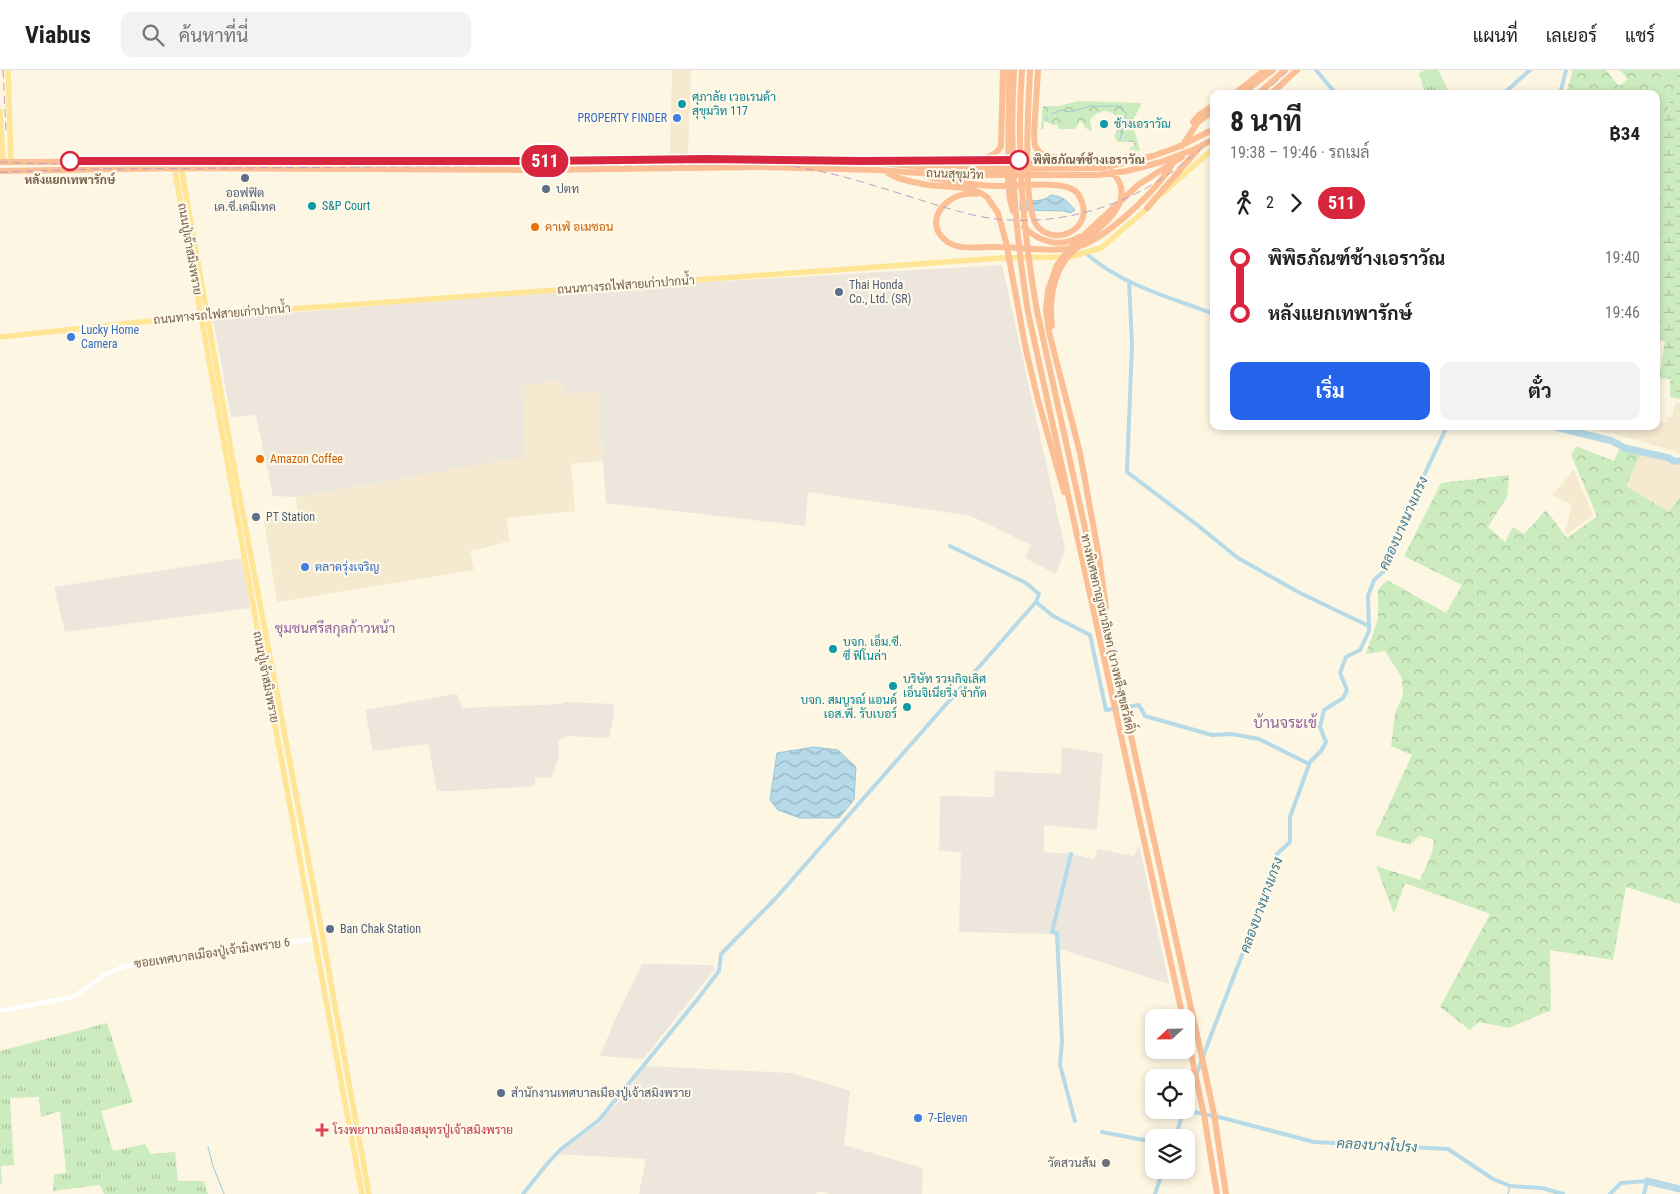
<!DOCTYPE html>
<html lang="th">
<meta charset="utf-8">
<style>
body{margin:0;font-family:"Roboto Condensed",Sarabun,sans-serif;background:#f2f2f2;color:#202124;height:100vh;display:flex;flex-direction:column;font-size:19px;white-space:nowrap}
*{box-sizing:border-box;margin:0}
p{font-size:16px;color:#757577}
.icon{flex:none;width:28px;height:28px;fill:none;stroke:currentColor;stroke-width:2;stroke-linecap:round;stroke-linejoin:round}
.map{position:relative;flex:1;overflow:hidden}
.drawer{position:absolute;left:1210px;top:20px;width:450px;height:340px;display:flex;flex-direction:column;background:#fff;border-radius:10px;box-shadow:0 2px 8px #0003}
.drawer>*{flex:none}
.badge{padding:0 10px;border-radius:16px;font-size:18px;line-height:32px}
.needle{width:32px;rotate:248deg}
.controls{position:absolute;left:1145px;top:939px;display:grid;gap:10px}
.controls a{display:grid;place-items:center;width:50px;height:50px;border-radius:10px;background:#fff;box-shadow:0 2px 8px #0003;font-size:25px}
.map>.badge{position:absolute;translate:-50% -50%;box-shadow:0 0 0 2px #fff}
.legs{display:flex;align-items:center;gap:8px;height:55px;padding:0 20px;font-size:16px}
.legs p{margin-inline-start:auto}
.overview{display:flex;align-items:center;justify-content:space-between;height:85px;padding:0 20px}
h1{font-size:28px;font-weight:700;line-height:38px}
.action{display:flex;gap:10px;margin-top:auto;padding:10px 20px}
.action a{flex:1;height:58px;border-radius:10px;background:#2563eb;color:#fff;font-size:20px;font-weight:700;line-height:58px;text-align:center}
.action a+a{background:#f2f2f2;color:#202124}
ul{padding:0 20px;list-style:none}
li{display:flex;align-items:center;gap:18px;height:55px;font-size:19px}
li i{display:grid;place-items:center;width:8px;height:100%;margin:0 6px;background:currentColor}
li i::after{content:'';width:12px;height:12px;margin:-6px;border:4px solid;border-radius:50%;background:#fff}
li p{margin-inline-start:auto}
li:first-child i{background:linear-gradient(#0000 50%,currentColor 0)}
li:last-child i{background:linear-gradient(currentColor 50%,#0000 0)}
header{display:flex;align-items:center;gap:30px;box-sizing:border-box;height:70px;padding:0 25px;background:#fff;border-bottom:1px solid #e0e0e0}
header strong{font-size:24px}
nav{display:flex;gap:28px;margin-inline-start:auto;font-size:18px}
.search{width:350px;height:45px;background:#f2f2f2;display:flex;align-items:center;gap:12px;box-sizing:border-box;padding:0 18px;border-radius:10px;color:#757577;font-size:19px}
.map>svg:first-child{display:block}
.residential{fill:#f5e9d0}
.industrial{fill:#ece6dd}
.grass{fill:url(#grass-tufts)}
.forest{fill:url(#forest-crowns)}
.wetland{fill:url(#wetland-marsh)}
.water{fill:url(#water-waves);stroke:#9bc8da}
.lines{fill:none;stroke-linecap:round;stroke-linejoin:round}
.stream{stroke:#9bc8da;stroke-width:1}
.canal{stroke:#b6dae8;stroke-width:4}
.river{stroke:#b6dae8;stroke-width:7}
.minor{stroke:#fff;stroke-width:4.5}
.major{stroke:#ffe697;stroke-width:5.5}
.highway{stroke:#fbbe95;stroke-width:6}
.rail{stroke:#baa0c7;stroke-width:1;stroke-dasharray:8 5;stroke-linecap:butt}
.line-1-casing{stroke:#fff;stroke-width:11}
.line-1{stroke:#d7263d;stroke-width:8}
.culture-dot{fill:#0f9aa8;stroke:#fff9e9;stroke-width:2}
.shop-dot{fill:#3f7fe0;stroke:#fff9e9;stroke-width:2}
.stop-1-dot{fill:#fff;stroke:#d7263d;stroke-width:2.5}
.service-dot{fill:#5c6f8a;stroke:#fff9e9;stroke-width:2}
.food-dot{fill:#e8710a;stroke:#fff9e9;stroke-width:2}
.health-dot{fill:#e0444e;stroke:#fff9e9;stroke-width:2}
.worship-dot{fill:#6b7280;stroke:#fff9e9;stroke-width:2}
.labels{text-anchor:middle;stroke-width:4.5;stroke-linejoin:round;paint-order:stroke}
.culture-label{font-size:12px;fill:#0d838f;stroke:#fff9e9;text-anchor:start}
.shop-label{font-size:12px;fill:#366cbe;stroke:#fff9e9;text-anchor:start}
.stop-label{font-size:12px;font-weight:bold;fill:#765e47;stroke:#fff9e9;text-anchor:start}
.street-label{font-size:12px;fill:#765e47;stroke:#fff9e9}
.service-label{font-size:12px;fill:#4e5e75;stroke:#fff9e9;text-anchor:start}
.food-label{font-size:12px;fill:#c56008;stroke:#fff9e9;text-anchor:start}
.health-label{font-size:12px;fill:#be3a42;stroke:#fff9e9;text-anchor:start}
.worship-label{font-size:12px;fill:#5b616d;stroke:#fff9e9;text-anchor:end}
.water-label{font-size:14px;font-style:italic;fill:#427a93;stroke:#fff9e9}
.neighbourhood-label{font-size:14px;fill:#8f629a;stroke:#fff9e9}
.quarter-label{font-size:15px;fill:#8f629a;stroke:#fff9e9}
</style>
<header>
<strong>Viabus</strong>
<div class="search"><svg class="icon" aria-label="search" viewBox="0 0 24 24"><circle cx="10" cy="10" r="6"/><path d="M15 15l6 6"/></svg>ค้นหาที่นี่</div>
<nav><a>แผนที่</a><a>เลเยอร์</a><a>แชร์</a></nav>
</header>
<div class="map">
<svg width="1680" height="1124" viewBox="0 0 1680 1124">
<defs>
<pattern id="grass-tufts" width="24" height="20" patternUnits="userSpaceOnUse" patternTransform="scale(1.25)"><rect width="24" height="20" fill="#ccecc0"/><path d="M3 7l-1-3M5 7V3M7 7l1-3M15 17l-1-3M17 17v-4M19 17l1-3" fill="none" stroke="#aac29e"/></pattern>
<pattern id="forest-crowns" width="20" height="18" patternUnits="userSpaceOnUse" patternTransform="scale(1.25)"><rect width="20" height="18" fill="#ccecc0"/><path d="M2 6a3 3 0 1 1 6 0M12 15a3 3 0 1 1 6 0" fill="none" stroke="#aac29e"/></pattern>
<pattern id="wetland-marsh" width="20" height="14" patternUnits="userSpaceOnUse" patternTransform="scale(1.25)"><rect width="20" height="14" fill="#ccecc0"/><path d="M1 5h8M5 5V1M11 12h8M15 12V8" fill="none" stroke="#aac29e"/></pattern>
<pattern id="water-waves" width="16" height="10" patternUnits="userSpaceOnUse" patternTransform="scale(1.25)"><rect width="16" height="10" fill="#b6dae8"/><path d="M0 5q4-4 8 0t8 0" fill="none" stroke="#99b4be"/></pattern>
</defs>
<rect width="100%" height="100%" fill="#fdf6e2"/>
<path class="residential" d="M672,0H691L688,87L670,86Z
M560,310L565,325L598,321L603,391L571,394L575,441L506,448L510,471L470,481L474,500L277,532L264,450L298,443L296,427L525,387L522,316Z
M1676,332L1680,333V385L1674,381L1615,364L1575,356H1656V351L1667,352V347H1672Z
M1642,382L1668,389L1672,392L1680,390V427L1669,442L1626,416Z
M1574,400L1593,445L1568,464L1565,462L1572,435L1552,425Z"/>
<path class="industrial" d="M1002,195L1065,479L1056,504L1025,488L1031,475L971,446L946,442L808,422L805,456L606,433L598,321L564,325L560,310L522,316L525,387L296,427L273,426L256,345L231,347L213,249L590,219Z
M242,488L250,538L65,562L54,517Z
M457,624L462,638L562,634L564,632L613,634L614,643L609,668L567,666L558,670L559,687L551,708L535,707V716L455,721H437L428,674L373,681L365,640Z
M1062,677L1103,684L1097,760L1044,755V782L1072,784L1094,789L1098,779L1134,786L1139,775L1169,914L1057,878L1055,864L959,862L961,782L939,781L940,726L994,727L995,701L1061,704Z
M642,894L713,895L715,899L643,989L600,986L614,952Z
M645,996L792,1003L850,1021L844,1075L923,1098L922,1124H830L818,1121L816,1124H639L646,1089L558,1084L597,1055L623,1027Z"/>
<path class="grass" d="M1425,0H1438L1450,24H1425L1419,3Z
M107,953L133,1032L101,1041L113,1081L145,1074L151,1084L175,1082L178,1111H204L208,1124H104L100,1115L53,1121L54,1104L66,1103L60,1041L41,1047L39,1027L10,1028L14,1095L1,1096L2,1114L0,1115V981Z"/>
<path class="forest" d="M1573,0H1606L1619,16L1628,9L1620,0H1680L1656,78V24H1566Z
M1079,31L1142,33L1132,52L1140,80L1136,82L1133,79L1130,81V77L1134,76V72H1117L1114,66C1127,46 1105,31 1090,50L1092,61L1087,59L1081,51L1079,52L1078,55L1075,59H1058V55H1053L1044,51V59H1041L1043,36H1058Z
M1576,376L1614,391L1620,377L1642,382L1626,416L1669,442L1680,427V834L1626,817L1613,890L1550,880L1551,940L1509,958L1479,952L1470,960L1440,937L1490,844L1405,813L1394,844L1376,796L1420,810L1432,783L1434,769L1419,766L1410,775L1375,765L1412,685L1391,676L1395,644L1403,625L1402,608L1385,581L1366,584L1378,549V520L1387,510L1446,543L1462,515L1404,486L1441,413L1509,405L1507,427L1488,457L1505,472L1513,457L1524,464L1546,440L1567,468L1597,446L1571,385Z"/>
<path class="wetland" d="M1680,2V329L1670,327V309L1659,308L1665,271L1656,270V78L1677,7Z"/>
<path class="water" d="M1051,125C1063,126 1067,131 1075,140L1071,143L1064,141L1020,140V131C1031,130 1042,133 1051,125Z
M814,677L838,680L856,697L854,730L839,748H800L778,740L770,730L777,683Z"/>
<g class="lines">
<path class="stream" d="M1052,44L1061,40L1070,42L1090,36H1121L1126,43L1120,69
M1046,51L1047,48
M208,1077L213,1096L224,1124
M1508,1124L1510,1116"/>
<path class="canal" d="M1316,0L1336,24
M1503,24L1530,0
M1560,24L1566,0
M1088,185C1122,215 1172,228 1214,244
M1129,211L1132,274L1127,402L1196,454L1238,488L1300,523L1369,556
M1036,532L1053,546L1090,565L1106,640L1139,635L1145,646L1212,665L1232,664L1259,669L1309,694
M1071,784L1052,862L1057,863L1062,971L1060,995L1075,1051
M1186,1033L1208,973L1270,813L1277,784L1290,772V747L1310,692L1321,681L1326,672L1320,657L1324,640L1343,628L1347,620L1340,603L1346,587L1360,580L1369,561L1368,526L1374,510L1384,501L1392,484L1395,468L1447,356
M1184,1040L1223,1048L1314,1072L1448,1079L1493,1109L1510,1116L1542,1118L1563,1124
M1102,1062L1154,1072
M1175,1068L1184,1040
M523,1124L547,1094L560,1080L599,1050L697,930L719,901L721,884L776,828L1036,532L1039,524L1026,513L950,476
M1155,1124L1163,1100
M1610,1124L1621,1113L1647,1111L1644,1124"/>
<path class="river" d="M1551,356L1612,371L1625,378L1669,388L1673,391H1680
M1647,1111L1680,1119"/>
<path class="minor" d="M0,941L73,927L105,905L123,897L152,890L229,881L314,869"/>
<path class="major" d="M8,0L11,92
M0,41L3,92
M174,96L266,607L362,1124
M181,96L233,391L316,830L369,1124
M1162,124L1214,78
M0,267L208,245L1001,188L1070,187L1101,178L1150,136"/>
<path class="highway" d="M1009,0L1008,112L1010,130L1013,141
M1014,0C1009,81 1015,162 1028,242L1183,948
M1022,0C1016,80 1023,162 1037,241L1201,983L1214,1044L1226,1124
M1038,0L1034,64L1035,76L1039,82L1046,86L1073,90
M1234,24L1265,0
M1241,24L1273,0
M1258,24L1285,0
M1271,24L1297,0
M1193,52L1199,45L1214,35
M1182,76L1198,52L1214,40
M1213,78H1214
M975,90C985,88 996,86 1001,76L1003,0
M1090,90L1137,87
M892,91L917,90
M913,91C956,95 998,94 1040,94C1060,94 1083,90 1102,95
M0,92L746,89L861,91L922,97L968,99L1102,98L1153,86L1178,77L1214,59
M0,101L181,98L535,100L760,97L877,100L948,105H1098L1127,101L1161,92L1195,79L1214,69
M888,103L898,108L913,112L928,115L967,118L979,122L987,127L998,143L1006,172L1026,280L1038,330L1064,422
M931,108C953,111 976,116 999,116C1018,117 1057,110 1074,120C1078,122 1080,127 1082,132C1092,158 1057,177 1038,157C1021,140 1029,28 1030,0
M977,124C950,119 921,150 945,170C959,182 979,176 996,177C1022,177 1051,183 1076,177C1106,170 1157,120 1173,93
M1147,138L1200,77
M1024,157C1039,172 1060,178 1079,167
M1052,256C1049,234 1052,208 1066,189C1084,166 1145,136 1112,102
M1106,538L1099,487L1080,383L1049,262L1046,240L1048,220L1057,195L1070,178L1138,115L1182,87
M1186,960L1204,1045L1217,1124"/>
<path class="rail" d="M3,0L6,60
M1262,24L1289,0
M0,92L57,94
M0,102L95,99L771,94C839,99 900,126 965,143C1029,160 1101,147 1158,111C1178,99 1196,83 1214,67"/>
</g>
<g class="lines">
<defs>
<path id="line-1" d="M70,91H538L708,89L861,91L1019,90"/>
</defs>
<use href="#line-1" class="line-1-casing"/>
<use href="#line-1" class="line-1"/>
</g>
<g class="culture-dot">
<circle cx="682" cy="34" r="5"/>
<circle cx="1104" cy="54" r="5"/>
<circle cx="312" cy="136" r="5"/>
<circle cx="833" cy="579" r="5"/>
<circle cx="893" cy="616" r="5"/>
<circle cx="907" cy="637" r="5"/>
</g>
<g class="shop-dot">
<circle cx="677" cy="48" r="5"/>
<circle cx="71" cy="267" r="5"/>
<circle cx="305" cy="497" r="5"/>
<circle cx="918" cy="1048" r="5"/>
</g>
<g class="stop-1-dot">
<circle cx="1019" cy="90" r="9"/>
<circle cx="70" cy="91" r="9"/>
</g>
<g class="service-dot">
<circle cx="245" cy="108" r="5"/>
<circle cx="546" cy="119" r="5"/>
<circle cx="839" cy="222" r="5"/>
<circle cx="256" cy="447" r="5"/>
<circle cx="330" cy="859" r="5"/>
<circle cx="501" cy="1023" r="5"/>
</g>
<g class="food-dot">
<circle cx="535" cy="157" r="5"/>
<circle cx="260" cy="389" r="5"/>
</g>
<path class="health-dot" d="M319.5 1052.5h5v5h5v5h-5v5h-5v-5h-5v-5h5z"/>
<circle class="worship-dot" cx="1106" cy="1093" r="5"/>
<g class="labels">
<g class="culture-label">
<text x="692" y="31">ศุภาลัย เวอเรนด้า<tspan x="692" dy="14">สุขุมวิท 117</tspan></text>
<text x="1114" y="58">ช้างเอราวัณ</text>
<text x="322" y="140">S&amp;P Court</text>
<text x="843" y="576">บจก. เอ็ม.ซี.<tspan x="843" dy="14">ซี ฟิโนล่า</tspan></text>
<text x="903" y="613">บริษัท รวมกิจเลิศ<tspan x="903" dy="14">เอ็นจิเนียริ่ง จำกัด</tspan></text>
<text x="897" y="634" text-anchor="end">บจก. สมบูรณ์ แอนด์<tspan x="897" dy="14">เอส.พี. รับเบอร์</tspan></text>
</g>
<g class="shop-label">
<text x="667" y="52" text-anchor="end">PROPERTY FINDER</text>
<text x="81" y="264">Lucky Home<tspan x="81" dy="14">Camera</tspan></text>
<text x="315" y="501">ตลาดรุ่งเจริญ</text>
<text x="928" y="1052">7-Eleven</text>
</g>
<g class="stop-label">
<text x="1033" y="94">พิพิธภัณฑ์ช้างเอราวัณ</text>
<text x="70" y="114" text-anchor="middle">หลังแยกเทพารักษ์</text>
</g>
<g class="street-label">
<text transform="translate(955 104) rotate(2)" y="4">ถนนสุขุมวิท</text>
<text transform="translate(190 179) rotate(80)" y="4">ถนนปู่เจ้าสมิงพราย</text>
<text transform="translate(626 215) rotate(-4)" y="4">ถนนทางรถไฟสายเก่าปากน้ำ</text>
<text transform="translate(222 244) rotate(-5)" y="4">ถนนทางรถไฟสายเก่าปากน้ำ</text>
<text transform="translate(1108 564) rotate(77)" y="4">ทางพิเศษกาญจนาภิเษก (บางพลี-สุขสวัสดิ์)</text>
<text transform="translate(266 607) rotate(79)" y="4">ถนนปู่เจ้าสมิงพราย</text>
<text transform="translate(212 883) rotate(-8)" y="4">ซอยเทศบาลเมืองปู่เจ้ามิงพราย 6</text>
</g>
<g class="service-label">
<text x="556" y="123">ปตท</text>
<text x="245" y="127" text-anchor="middle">ออฟฟิต<tspan x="245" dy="14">เค.ซี.เคมิเทค</tspan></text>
<text x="849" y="219">Thai Honda<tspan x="849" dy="14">Co., Ltd. (SR)</tspan></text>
<text x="266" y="451">PT Station</text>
<text x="340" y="863">Ban Chak Station</text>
<text x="511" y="1027">สำนักงานเทศบาลเมืองปู่เจ้าสมิงพราย</text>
</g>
<g class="food-label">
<text x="545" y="161">คาเฟ่ อเมซอน</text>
<text x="270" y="393">Amazon Coffee</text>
</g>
<g class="health-label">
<text x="333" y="1064">โรงพยาบาลเมืองสมุทรปู่เจ้าสมิงพราย</text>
</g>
<g class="worship-label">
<text x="1096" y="1097">วัดสวนส้ม</text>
</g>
<g class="water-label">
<text transform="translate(1403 453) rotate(-66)" y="5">คลองบางนางเกรง</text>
<text transform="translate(1261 835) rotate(-70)" y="5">คลองบางนางเกรง</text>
<text transform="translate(1377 1075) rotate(3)" y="5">คลองบางโปรง</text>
</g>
<g class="neighbourhood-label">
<text x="335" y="563">ชุมชนศรีสกุลก้าวหน้า</text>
</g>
<g class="quarter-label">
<text x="1285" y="658">บ้านจระเข้</text>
</g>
</g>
</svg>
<div class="controls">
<a><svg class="needle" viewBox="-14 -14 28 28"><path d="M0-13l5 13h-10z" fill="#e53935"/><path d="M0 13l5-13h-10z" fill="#757577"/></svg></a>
<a><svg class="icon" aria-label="locate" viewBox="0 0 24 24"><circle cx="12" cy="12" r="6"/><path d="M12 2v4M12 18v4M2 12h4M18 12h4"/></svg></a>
<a><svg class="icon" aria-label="layers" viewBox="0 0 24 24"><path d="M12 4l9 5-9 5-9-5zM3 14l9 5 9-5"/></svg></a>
</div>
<b class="badge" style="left:545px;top:91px;background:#d7263d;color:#fff">511</b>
<section class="drawer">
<div class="overview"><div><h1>8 นาที</h1><p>19:38 – 19:46 · รถเมล์</p></div><b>฿34</b></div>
<div class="legs"><svg class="icon" aria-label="walk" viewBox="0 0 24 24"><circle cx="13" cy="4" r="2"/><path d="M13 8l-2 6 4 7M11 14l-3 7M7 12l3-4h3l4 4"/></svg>2<svg class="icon" aria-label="forward" viewBox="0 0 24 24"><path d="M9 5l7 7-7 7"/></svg><b class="badge" style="background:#d7263d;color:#fff">511</b></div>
<ul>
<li><i style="color:#d7263d"></i><b>พิพิธภัณฑ์ช้างเอราวัณ</b><p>19:40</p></li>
<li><i style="color:#d7263d"></i><b>หลังแยกเทพารักษ์</b><p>19:46</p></li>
</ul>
<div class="action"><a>เริ่ม</a><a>ตั๋ว</a></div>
</section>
</div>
